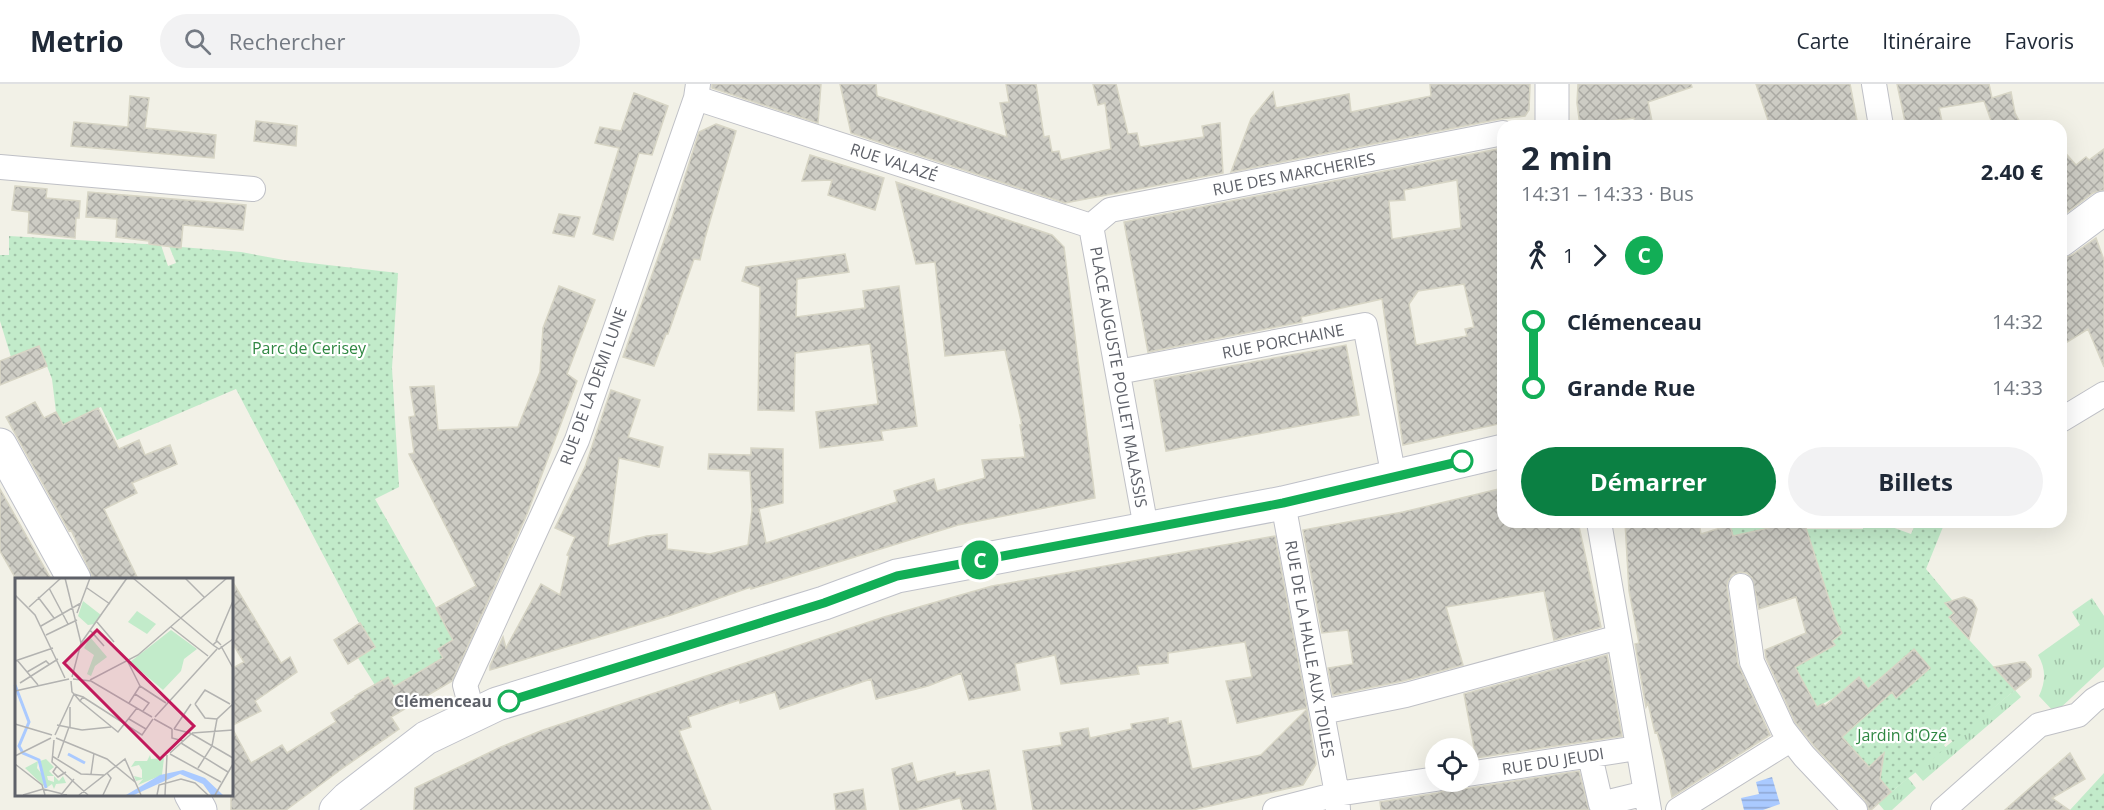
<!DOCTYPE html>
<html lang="fr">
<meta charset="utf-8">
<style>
body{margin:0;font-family:"Open Sans",sans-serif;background:#f2f2f3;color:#1f2937;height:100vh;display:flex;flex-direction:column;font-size:22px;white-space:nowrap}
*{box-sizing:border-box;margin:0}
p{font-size:20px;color:#747a83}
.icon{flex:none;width:33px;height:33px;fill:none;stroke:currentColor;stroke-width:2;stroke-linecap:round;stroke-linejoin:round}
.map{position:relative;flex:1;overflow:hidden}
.details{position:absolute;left:1497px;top:36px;width:570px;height:408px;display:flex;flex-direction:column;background:#fff;border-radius:18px;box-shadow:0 6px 24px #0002}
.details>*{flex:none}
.badge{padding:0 12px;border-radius:20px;font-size:21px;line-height:39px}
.controls{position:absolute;left:1425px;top:654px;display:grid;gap:12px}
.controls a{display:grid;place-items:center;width:54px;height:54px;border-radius:50%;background:#fff;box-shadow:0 6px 24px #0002;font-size:30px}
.map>.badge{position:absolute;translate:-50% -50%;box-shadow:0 0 0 3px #fff}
.legs{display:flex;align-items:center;gap:9px;height:66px;padding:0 24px;font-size:20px}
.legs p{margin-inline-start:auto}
.headline{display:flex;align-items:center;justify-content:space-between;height:102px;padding:0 24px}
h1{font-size:33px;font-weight:700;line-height:45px}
.action{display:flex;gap:12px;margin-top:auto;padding:12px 24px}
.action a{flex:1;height:69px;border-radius:36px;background:#0b8043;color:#fff;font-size:24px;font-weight:700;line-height:69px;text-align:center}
.action a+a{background:#f2f2f3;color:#1f2937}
ul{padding:0 24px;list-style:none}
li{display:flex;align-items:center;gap:21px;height:66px;font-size:22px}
li i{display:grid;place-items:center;width:9px;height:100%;margin:0 8px;background:currentColor}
li i::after{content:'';width:15px;height:15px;margin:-8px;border:4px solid;border-radius:50%;background:#fff}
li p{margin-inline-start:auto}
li:first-child i{background:linear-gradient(#0000 50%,currentColor 0)}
li:last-child i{background:linear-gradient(currentColor 50%,#0000 0)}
header{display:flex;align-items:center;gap:36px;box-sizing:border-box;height:84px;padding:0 30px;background:#fff;border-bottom:2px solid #e0e1e3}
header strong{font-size:28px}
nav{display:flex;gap:33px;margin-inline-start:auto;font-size:21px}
.search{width:420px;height:54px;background:#f2f2f3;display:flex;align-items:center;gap:15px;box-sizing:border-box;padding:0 21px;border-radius:33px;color:#747a83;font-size:22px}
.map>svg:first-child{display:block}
.grass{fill:url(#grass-tufts)}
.park{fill:url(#park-dots)}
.water{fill:url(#water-rules)}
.building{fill:url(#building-cross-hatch);stroke:#d7d5c5;stroke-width:1.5;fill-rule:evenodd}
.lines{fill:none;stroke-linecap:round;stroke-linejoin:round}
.street-casing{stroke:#bfc0c6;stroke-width:26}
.secondary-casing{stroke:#bfc1c9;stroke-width:35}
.street{stroke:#fff;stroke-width:24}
.secondary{stroke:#fff;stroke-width:33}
.line-1-casing{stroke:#fff;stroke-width:14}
.line-1{stroke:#12ae56;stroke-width:9}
.stop-1-dot{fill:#fff;stroke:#12ae56;stroke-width:3}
.labels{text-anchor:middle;stroke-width:4.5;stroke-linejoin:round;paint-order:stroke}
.street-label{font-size:16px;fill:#5e6169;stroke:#fff}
.park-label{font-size:16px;fill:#2f8742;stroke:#fff}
.stop-label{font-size:16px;font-weight:bold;fill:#5e6169;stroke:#fff;text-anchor:end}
.inset-river{fill:none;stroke:#aacaff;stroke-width:3}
.inset-road{fill:none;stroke:#b3b3b1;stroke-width:1.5}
.view{fill:#c2185b;fill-opacity:0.15;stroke:#c2185b;stroke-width:3}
.inset-edge{fill:none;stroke:#5e6169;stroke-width:3}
</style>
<header>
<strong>Metrio</strong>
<div class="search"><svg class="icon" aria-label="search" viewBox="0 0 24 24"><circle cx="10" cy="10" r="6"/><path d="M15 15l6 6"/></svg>Rechercher</div>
<nav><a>Carte</a><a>Itinéraire</a><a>Favoris</a></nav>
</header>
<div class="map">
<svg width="2104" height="726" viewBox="0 0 2104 726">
<defs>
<pattern id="grass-tufts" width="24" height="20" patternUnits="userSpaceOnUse" patternTransform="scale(1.5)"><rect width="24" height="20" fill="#c2ebca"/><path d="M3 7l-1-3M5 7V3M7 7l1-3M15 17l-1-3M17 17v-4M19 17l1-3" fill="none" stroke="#a1c2a8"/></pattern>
<pattern id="park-dots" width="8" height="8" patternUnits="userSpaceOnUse" patternTransform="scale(1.5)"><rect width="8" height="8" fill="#c2ebca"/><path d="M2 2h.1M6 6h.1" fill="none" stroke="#a1c2a8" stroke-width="1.8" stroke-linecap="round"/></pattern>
<pattern id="water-rules" width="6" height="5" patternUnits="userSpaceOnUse" patternTransform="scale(1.5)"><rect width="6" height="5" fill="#aacaff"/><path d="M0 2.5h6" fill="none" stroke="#8ea7d2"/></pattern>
<pattern id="building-cross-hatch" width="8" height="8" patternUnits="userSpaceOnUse" patternTransform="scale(1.5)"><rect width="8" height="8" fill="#cdccc4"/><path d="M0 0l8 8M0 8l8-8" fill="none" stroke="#aaa9a3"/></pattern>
</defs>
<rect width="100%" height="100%" fill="#f2f1e7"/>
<path class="grass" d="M2092,514L2104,532V583L2055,629L2039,612C2046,597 2046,585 2038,571L2080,541L2072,528Z
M2015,606L2021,613L1923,697L1915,688Z
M1908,694L1916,704L1892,726H1884L1878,719Z"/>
<path class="park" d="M9,152L161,161L168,182L176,179L169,162L241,168L284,176L398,189L392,284L399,403L375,415L454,555L438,565L443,574L393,604L388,593L375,601L358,574L375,562L359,539L236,305L117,356L101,323L63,341L56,328L52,295L39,262L11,273L0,237V171H9Z
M1730,438H1768L1769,447L1733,452Z
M1863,438H1878L1911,450L1916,438H1945L1926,485L1952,516L1947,521L1954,529L1949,534L2015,606L1953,658L1950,655L1944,661L1946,664L1891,708L1877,692L1881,688L1880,682L1875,677L1869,683L1842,653L1892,608L1897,613L1930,584L1914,565L1868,605L1859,593L1843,607V609L1817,623L1795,583L1834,561L1832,557L1842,549L1836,537L1806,445H1863Z
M2104,689V726H2070Z"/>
<path class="water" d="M1772,693L1780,720L1763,726H1744L1741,714L1759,710L1756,698Z"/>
<path class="building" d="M712,0H821L818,39L712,4Z
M840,0H876L877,12L1007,53L1000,19L1009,18L1006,0H1036L1044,53L1049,52L1052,68L1059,67L1061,76L1111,65L1105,19L1098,21L1093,0H1116L1128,50L1137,49L1140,63L1204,53L1202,42L1220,39L1223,89L1065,119L851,49Z
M1430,0H1530L1529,26L1525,32L1500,35L1231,88L1251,35L1273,8L1276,24L1349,10L1351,28L1431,12Z
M1578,0H1691L1692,3L1648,18L1653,42H1636L1634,34L1602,38L1603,42H1580L1577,19Z
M1756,0H1850L1858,42H1770Z
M1897,0H1989L1992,14L2011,8L2015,29L2022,42H1993L1984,17L1939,24L1943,42H1906Z
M634,9L668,22L652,71L639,69L613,156L593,150L619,64L595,59L600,43L621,47Z
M130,12L149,14L145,44L216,51L214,74L71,62L74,38L128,43Z
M256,37L297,42L296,62L254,57Z
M716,40L736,47L705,154L700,176L694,175L668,250H666L654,282L623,273L672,134L699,48Z
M1503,64V339L1403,361L1382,215L1301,233L1302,238L1148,268L1124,138ZM1457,96L1461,144L1392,155L1389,117L1405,116L1404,106ZM1464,200L1474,243L1465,245L1467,252L1416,261L1409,220L1418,207Z
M2061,64L2076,81L2086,73L2089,76L2104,65V106L2093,109L2061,133Z
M810,71L884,94L875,126L828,111L832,96L802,97Z
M896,98L1052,151L1064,163L1095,414L958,441L751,505V503L671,531L490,586V582L503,553L506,564L541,500L560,511L569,472L567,471L575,453L555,444L585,383L611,306L640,316L628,353L663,363L659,383L619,374L608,462L647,452L667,450V465L710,470L748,461L752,426L750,387L708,385L709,370L751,371V364L783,365V419L759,425L766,459L897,418L894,407L934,395L937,407L985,394L982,376L1025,373L1020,341H1022L1005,266L945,272L935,178L916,180Z
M15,102L47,105L46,114L80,117L79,134H76L75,154L28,149L29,128L12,126Z
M88,108L246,121L243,146L183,141L181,164L149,160V157L116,153L117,135L86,133Z
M559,130L580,133L574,153L553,149Z
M2096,154L2104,176V283L2088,245L2061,262V174L2072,171Z
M845,170L849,188L797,195L796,233L865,224L863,207L899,202L917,342L881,347L883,356L820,364L816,328L878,320L870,260L795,269L794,327L758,326L760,203L742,197L746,183Z
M559,202L595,216L567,290L577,297L527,430L452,597L391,633L399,645L343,684L286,726H231V585L244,578L231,557V495L281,579L290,573L297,588L255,617L261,627L231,642L251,679L282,661L287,669L336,638L331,629L356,613L355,612L388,593L394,603L443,574L438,565L453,556L436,524L476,502L409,370L414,369L409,333L415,332L410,303L434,302L438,346L518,343L540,288L543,244Z
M1346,261L1359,331L1166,367L1154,296Z
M39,262L47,282L0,301V277Z
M35,318L44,334L56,328L63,341L98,324L119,365L139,356L145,371L170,361L177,380L132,399L137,409L104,425L138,495L93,494L71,446L69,447L6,333Z
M1503,404V438H1578L1601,543L1554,556L1544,507L1446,523L1463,581L1403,597L1333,611L1328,584L1353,580L1348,546L1322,549L1303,446L1403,428Z
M0,405L36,469L51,495H16L0,467Z
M1625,438H1699L1701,450L1730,441L1733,452L1769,444L1768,438H1804L1836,537L1842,549L1832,557L1835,561L1795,583L1817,623L1823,620L1825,622L1859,593L1868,605L1914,565L1930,584L1896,614L1892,608L1842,653L1869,683L1884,669L1880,695L1891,708L1871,726H1869L1865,716L1815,663L1795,638L1766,574L1765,566L1806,549L1796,513L1759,525L1752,494L1747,489L1740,488L1732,491L1728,497L1727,503L1738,580L1770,651L1672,713L1664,674L1657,648L1655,649L1648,619L1646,623L1635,560L1639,559L1629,507Z
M1275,452L1307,624L1237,639L1226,597L1252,593L1245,558L1168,569V579L1137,582L1139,590L1061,600L1055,571L1015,580L1020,606L969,616L961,589L928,602L876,615L871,595L780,625L775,608L740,619L739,616L688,633L691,643L679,647L711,726H414L415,704L501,663L543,646L884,533L992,502Z
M1964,513L1972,516L1977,525L1969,555L1949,533L1954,529L1945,519Z
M360,539L375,563L348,580L334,556Z
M1607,571L1622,652L1476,674L1464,610Z
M2021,578H2025L2031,585V593L2015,606L1994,583Z
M1307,625L1316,680L1303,701L1192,726H1033L1023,667L1062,661L1060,649L1088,644L1090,654L1132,645L1131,640L1168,634V640L1181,637L1192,685L1261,671Z
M2070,669L2085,695L2052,714L2069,726H2005Z
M912,679L917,698L955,688L956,692L989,686L996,726H963L960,714L914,726H900L892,685Z
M1579,687L1589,726H1381L1380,718L1438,709L1445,706L1470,704Z
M863,705L866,726H836L834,710Z"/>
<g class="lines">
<defs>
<path id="street" d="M1874,0L1881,42
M696,14L1091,142
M0,83L253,105
M1091,142L1110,126L1503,49
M1091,142L1146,444
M1118,288L1365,241L1394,394
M2061,336L2104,310
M1283,419L1337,710L1338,726
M1599,438L1649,726
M1741,502L1752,578L1783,645L1804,672L1855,726
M1322,628L1406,611L1619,553
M473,631L465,601L577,356L696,14L698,0
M1590,672L1601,720L1646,709
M1468,690L1637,664
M1275,726L1337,710L1436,695
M1678,726L1790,656
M1943,726L2039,641L2078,631L2094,616L2104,610"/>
<path id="secondary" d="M1552,0V42
M2061,156L2104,124
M0,361L74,495
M191,710L200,726
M336,726L348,714L426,654L497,620L824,519L897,492L1283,419L1503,367"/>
</defs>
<use href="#street" class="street-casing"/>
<use href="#secondary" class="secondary-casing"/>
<use href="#street" class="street"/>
<use href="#secondary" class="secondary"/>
</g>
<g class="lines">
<defs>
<path id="line-1" d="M509,617L824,519L897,492L1283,419L1462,377"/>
</defs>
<use href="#line-1" class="line-1-casing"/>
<use href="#line-1" class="line-1"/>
</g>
<g class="stop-1-dot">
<circle cx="1462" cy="377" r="10"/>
<circle cx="509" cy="617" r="10"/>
</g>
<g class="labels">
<g class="street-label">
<text transform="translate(894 78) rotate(18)" y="6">RUE VALAZÉ</text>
<text transform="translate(1294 90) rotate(-11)" y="6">RUE DES MARCHERIES</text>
<text transform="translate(1283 257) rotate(-11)" y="6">RUE PORCHAINE</text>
<text transform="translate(1119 293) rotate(80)" y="6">PLACE AUGUSTE POULET MALASSIS</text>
<text transform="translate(593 302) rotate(-70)" y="6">RUE DE LA DEMI LUNE</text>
<text transform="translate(1310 565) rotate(80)" y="6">RUE DE LA HALLE AUX TOILES</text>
<text transform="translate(1553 677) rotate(-9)" y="6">RUE DU JEUDI</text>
</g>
<g class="park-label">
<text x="309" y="270">Parc de Cerisey</text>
<text x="1902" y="657">Jardin d'Ozé</text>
</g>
<g class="stop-label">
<text x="492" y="623">Clémenceau</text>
</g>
</g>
<g transform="translate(15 494)">
<rect width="218" height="218" fill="#f2f1e7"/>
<path d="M122,33L141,46L132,56L113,44Z" fill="#c2ebca"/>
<path d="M68,23L86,37L80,46L73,47L63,38ZM156,52L182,71L169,81L166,93L148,112L115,84ZM75,59L92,79L80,88L76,98L72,96L79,77L69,70ZM135,177L136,181L149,180L147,197L123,207L128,201L121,203L119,198L127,200V192L124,187L116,189L120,183H132ZM31,181L39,189L34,193L39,198H32L33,202L39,204V198L44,203L48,198L51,205L41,206L39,211L37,206L31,210L10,190L23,183L22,190L26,195L25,183Z" fill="#c2ebca"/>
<path d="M168,192L190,200L208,217H196L188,206L165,196L119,217H111L145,197Z" fill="#aacaff"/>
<path class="inset-river" d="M0,107L14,144L4,168L8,175L24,182L31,210M53,176L70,185"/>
<path class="inset-road" d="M50,0L66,65L57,99M118,0L198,67M170,0L190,20M34,10L53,46M72,10L95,26M0,17L20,37L50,100M23,19L39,40M14,29L46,0M62,35L75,0M82,44L99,64M26,48L66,25M156,49L193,78M75,52L89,68M31,57L62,42M201,63L218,23M66,65L112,0M206,67L202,63L198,67L204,71L218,61M206,68L218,90M2,82L23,107M0,83L38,70M113,84L125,108M12,94L31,83L34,86M58,101L76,103L137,139M75,102L123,77L212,0M56,103L57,114L59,116L65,123L68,119L59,116M5,105L43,81M125,108L151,125M0,113L54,101M120,116L134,125L128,133M68,119L127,157L138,141M65,123L103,154L122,130M114,125L125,108M180,126L190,112L215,126M180,126L190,140L202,141M55,129V149M140,139L202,71M114,141L131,151M139,141L157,151M0,146L37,157M42,147L67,152M157,151V160L168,163M159,151L175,155L218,180M159,151L176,126M67,152L96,149M177,155L218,152M40,157L59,116M41,160L92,181L120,204M39,162L37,184L73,217M166,165L213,194M155,175L176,156M155,176L206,204M0,178L36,160M37,178L66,196L89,197M43,180L54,149M0,186L27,207L30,217M42,188L38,194L43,199L51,194M183,190L197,168L202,141L218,126M76,196L79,175M8,217L28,211L52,217M46,217L59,201M64,217L110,181L126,217M88,217L96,200L92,195M142,217L144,207L166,201L180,205L193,217M150,217L152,177M200,217L218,186"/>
<path class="view" d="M82,52L179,148L145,181L49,85Z"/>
<rect width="218" height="218" class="inset-edge"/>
</g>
</svg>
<div class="controls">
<a><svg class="icon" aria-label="locate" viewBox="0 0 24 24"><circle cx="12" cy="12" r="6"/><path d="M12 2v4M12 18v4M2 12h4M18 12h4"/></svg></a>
</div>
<b class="badge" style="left:980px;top:476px;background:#12ae56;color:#fff">C</b>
<section class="details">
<div class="headline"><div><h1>2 min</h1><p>14:31 – 14:33 · Bus</p></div><b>2.40 €</b></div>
<div class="legs"><svg class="icon" aria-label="walk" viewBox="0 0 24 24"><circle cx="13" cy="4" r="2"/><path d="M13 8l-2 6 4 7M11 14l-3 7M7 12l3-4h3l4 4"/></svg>1<svg class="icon" aria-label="forward" viewBox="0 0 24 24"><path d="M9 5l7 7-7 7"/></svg><b class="badge" style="background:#12ae56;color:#fff">C</b></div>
<ul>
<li><i style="color:#12ae56"></i><b>Clémenceau</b><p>14:32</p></li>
<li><i style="color:#12ae56"></i><b>Grande Rue</b><p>14:33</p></li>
</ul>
<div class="action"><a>Démarrer</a><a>Billets</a></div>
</section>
</div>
